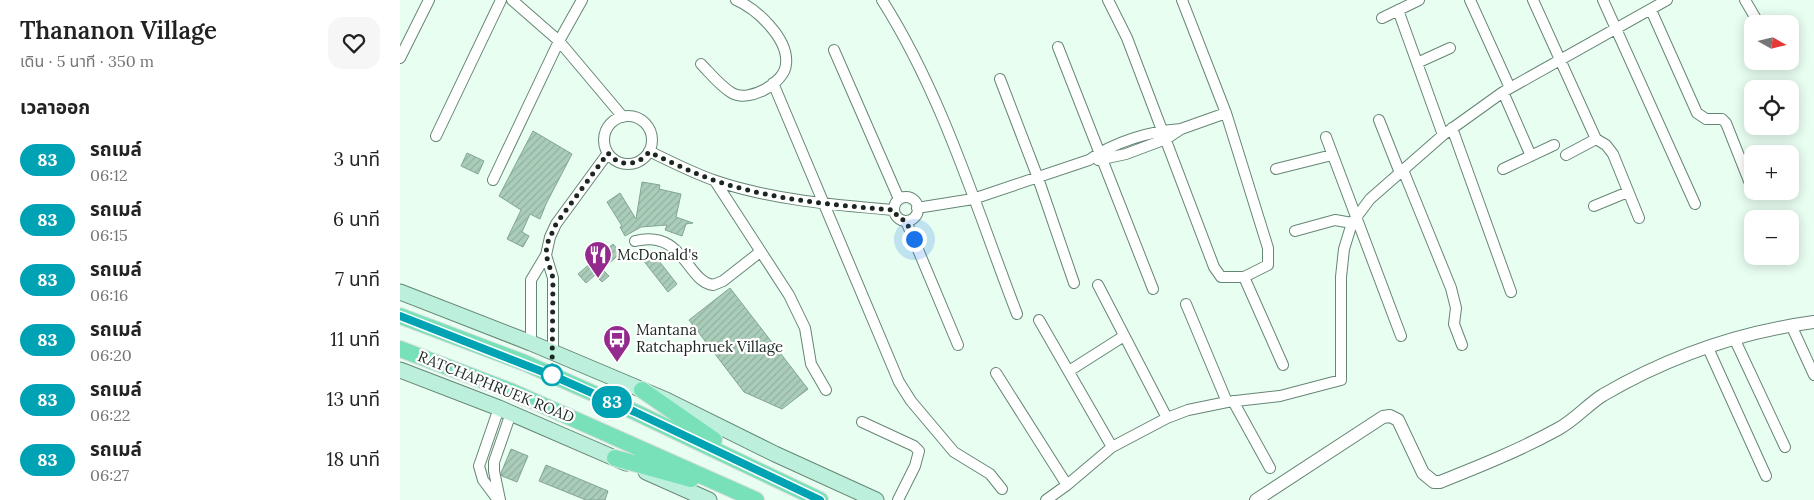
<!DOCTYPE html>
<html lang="th">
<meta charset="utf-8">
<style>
body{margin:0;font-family:Lora,"Noto Sans Thai",serif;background:#f6f6f6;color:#222;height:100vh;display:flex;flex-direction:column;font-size:19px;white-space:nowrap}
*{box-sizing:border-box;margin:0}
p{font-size:16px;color:#767676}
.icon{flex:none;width:28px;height:28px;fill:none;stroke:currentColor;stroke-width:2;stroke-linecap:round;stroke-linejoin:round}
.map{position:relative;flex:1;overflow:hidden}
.panel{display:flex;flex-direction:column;background:#fff;width:400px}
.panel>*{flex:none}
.badge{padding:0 10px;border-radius:16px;font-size:18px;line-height:32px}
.needle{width:32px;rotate:98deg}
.controls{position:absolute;left:1344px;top:15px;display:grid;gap:10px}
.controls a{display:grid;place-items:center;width:55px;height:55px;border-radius:10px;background:#fff;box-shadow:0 2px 12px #0003;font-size:25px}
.you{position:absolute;width:25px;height:25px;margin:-12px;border:4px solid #fff;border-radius:50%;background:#1a73e8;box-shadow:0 0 0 8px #1a73e833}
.map>.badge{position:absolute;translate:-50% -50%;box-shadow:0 0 0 2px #fff}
h2{padding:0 20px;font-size:19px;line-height:45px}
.round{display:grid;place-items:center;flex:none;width:52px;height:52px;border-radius:15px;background:#f6f6f6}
.head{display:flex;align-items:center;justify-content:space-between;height:85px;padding:0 20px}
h1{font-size:24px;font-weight:600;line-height:38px}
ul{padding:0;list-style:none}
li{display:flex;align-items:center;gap:15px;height:60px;padding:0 20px}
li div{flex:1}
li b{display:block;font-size:19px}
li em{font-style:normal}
li .badge{min-width:55px;font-weight:700;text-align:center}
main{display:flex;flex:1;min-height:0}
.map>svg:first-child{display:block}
.building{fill:url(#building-hatch);stroke:#84a592}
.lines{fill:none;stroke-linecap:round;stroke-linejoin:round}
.minor-casing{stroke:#668675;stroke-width:12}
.tertiary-casing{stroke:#668675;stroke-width:14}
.secondary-casing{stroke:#668675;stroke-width:17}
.primary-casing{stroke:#dfe1e0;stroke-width:18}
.minor{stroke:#fff;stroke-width:10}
.tertiary{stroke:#fff;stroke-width:12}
.secondary{stroke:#bcf0dc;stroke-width:15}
.primary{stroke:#79e1b9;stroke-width:16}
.line-casing{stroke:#fff;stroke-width:11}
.line{stroke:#00a3b4;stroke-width:8}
.walk{stroke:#1b2821;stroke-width:5;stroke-dasharray:0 9}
.stop-dot{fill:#fff;stroke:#00a3b4;stroke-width:2.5}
.labels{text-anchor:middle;stroke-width:4.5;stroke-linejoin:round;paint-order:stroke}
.poi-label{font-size:15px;fill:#1b2821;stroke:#fff;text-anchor:start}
.street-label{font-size:15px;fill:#1b2821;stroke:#fff}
</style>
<main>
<section class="panel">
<div class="head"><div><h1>Thananon Village</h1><p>เดิน · 5 นาที · 350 m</p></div><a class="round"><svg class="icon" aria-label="heart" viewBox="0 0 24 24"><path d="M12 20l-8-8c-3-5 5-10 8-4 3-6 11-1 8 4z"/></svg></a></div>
<h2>เวลาออก</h2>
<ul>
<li><span class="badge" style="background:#00a3b4;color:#fff">83</span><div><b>รถเมล์</b><p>06:12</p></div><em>3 นาที</em></li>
<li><span class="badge" style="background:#00a3b4;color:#fff">83</span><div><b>รถเมล์</b><p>06:15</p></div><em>6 นาที</em></li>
<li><span class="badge" style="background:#00a3b4;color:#fff">83</span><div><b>รถเมล์</b><p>06:16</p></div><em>7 นาที</em></li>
<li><span class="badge" style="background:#00a3b4;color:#fff">83</span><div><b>รถเมล์</b><p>06:20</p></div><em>11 นาที</em></li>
<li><span class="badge" style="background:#00a3b4;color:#fff">83</span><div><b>รถเมล์</b><p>06:22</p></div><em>13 นาที</em></li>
<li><span class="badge" style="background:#00a3b4;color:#fff">83</span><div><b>รถเมล์</b><p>06:27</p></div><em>18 นาที</em></li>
</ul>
</section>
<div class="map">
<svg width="1414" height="500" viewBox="0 0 1414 500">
<defs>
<pattern id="building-hatch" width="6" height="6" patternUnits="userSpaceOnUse" patternTransform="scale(1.25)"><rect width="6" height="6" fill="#aacdb9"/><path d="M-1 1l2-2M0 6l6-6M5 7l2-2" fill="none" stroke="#92b09f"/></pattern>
</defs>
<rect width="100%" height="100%" fill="#e8fef1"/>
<path class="building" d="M133,131L172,154L146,204L140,219L130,214L122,232L129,236L123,247L107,239L121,210L99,196Z
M67,153L84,161L78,174L61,166Z
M242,182L260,185L259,189L281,194L276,217L293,223L286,224L282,236L265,230L267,225L241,227L225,236L220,227L222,226L207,202L220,193L236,219Z
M213,244L221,253L202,269L209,276L202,282L195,275L186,283L178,274Z
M252,252L277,284L268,292L243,260Z
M330,288L408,389L382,409L344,392L289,320Z
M220,325L231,340L223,346L212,332Z
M111,449L128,456L117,482L102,476L101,473Z
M146,465L208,491L205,500H186L139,481Z"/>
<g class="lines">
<defs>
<path id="minor" d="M112,0L159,41L223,117
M482,0C543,96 576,208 617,314
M708,0L727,38L814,267L821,277H844L868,265V248L826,113L782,0
M1070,0L1110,88
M1133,0L1196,139L1206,145L1213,154L1239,218
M1203,0L1295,204
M1345,0L1359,24
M998,10L1043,135
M1251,10L1297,113L1306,119H1322L1326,123L1349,181
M982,18L1019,0
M1390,25H1392
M658,47L753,289
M434,50L499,199
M0,58L29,0
M1017,63L1050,48
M301,64C310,73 320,86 332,93C349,103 385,83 386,64C389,39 357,9 336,0
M600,79L638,178L674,283
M373,83L499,382L511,401L554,452L590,474L602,489
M1103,92L1131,156
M204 140a24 24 0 1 1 48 0a24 24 0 1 1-48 0Z
M979,120L1000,173
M1052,128L1111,292
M36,136L101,0
M926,137L1001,336
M249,151C271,162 293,173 316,181C373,200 434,205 494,210
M1166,155L1196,139
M698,160L726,154L766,139L781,129L826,113
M876,169L932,155
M1103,169L1154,145
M1003,170L1051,288L1056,308L1054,324L1062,345
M93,180L159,41L182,0
M315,181L389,295L405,328L411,364L426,390
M494 209a12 12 0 1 1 24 0a12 12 0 1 1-24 0Z
M1194,206L1228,192
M517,208L573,199L689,160C714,142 750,131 781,129
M506,221L558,345
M895,231L935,220L952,223
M235,241C284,229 286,281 313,285L323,281L360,252
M146,255L153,278V352
M844,277L883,365
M698,285L767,418
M786,304L827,402
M639,320L712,447
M1391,325L1414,375
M1334,338L1385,447
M131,343V280L146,255L150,237L156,224L208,153
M1308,348L1366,476
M669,371L724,336
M596,373L667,485
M833,401L870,468
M462,422L514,446L519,451L515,466L498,500
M98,500L83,480L79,466L99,408
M100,500L94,471V462L111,413
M646,500L667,485L712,447L767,418L788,410L827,402L880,396L941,380V277L944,249L952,223L970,199L1043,135L1103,92L1267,0"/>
<path id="tertiary" d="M856,500L983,417L990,416L998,420L1023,473L1034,482H1040C1080,466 1120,450 1158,429C1175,420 1187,405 1203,395C1268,357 1340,332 1414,322"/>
<path id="secondary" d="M0,292L131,343L266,400L375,454L476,500
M0,370L99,408L226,463
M246,472L309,500"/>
<path id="primary" d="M0,316L125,363L235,412L420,500
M0,349L113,392L356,500
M242,390L314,440
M215,458L291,479"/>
</defs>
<use href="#minor" class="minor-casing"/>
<use href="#tertiary" class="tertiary-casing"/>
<use href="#secondary" class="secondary-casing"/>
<use href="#primary" class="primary-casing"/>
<use href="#minor" class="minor"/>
<use href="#tertiary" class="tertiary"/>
<use href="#secondary" class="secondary"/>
<use href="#primary" class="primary"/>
</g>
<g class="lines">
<defs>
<path id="line" d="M0,316L156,377L235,412L420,500"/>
</defs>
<use href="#line" class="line-casing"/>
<use href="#line" class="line"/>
<path class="walk" d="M152,375L153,278L146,255L147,244L156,224L208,153C220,168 238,166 249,152C271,162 293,173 316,181C373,200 434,205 494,210L498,218L506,221L514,239"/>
</g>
<defs>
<symbol id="restaurant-pin" viewBox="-11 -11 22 30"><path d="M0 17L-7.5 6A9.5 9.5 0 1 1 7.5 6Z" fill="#942a8d" stroke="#fff"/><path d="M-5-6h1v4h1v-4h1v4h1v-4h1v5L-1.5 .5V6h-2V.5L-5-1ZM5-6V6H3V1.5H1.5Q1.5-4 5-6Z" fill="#fff"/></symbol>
<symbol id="bus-pin" viewBox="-11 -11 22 30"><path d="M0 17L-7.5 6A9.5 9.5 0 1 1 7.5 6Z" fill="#942a8d" stroke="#fff"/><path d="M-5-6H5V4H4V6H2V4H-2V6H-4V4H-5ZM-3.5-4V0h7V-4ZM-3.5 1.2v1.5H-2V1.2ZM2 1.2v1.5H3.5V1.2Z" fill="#fff"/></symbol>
</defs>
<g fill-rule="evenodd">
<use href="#restaurant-pin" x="182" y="239" width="32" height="43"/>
<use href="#bus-pin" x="201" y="323" width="32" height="43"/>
</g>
<circle class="stop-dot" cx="152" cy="375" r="10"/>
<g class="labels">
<g class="poi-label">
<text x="217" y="260">McDonald's</text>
<text x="236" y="335">Mantana<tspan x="236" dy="17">Ratchaphruek Village</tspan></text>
</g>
<g class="street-label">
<text transform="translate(96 387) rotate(22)" y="5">RATCHAPHRUEK ROAD</text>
</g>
</g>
</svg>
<div class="controls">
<a><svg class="needle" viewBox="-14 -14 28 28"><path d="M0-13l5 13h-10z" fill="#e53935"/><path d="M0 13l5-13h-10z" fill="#767676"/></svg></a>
<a><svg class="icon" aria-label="locate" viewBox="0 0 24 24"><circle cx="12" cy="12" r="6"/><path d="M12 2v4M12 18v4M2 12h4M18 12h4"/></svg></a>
<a>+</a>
<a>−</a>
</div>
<div class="you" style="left:514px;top:239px"></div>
<b class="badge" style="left:212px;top:402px;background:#00a3b4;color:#fff">83</b>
</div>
</main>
